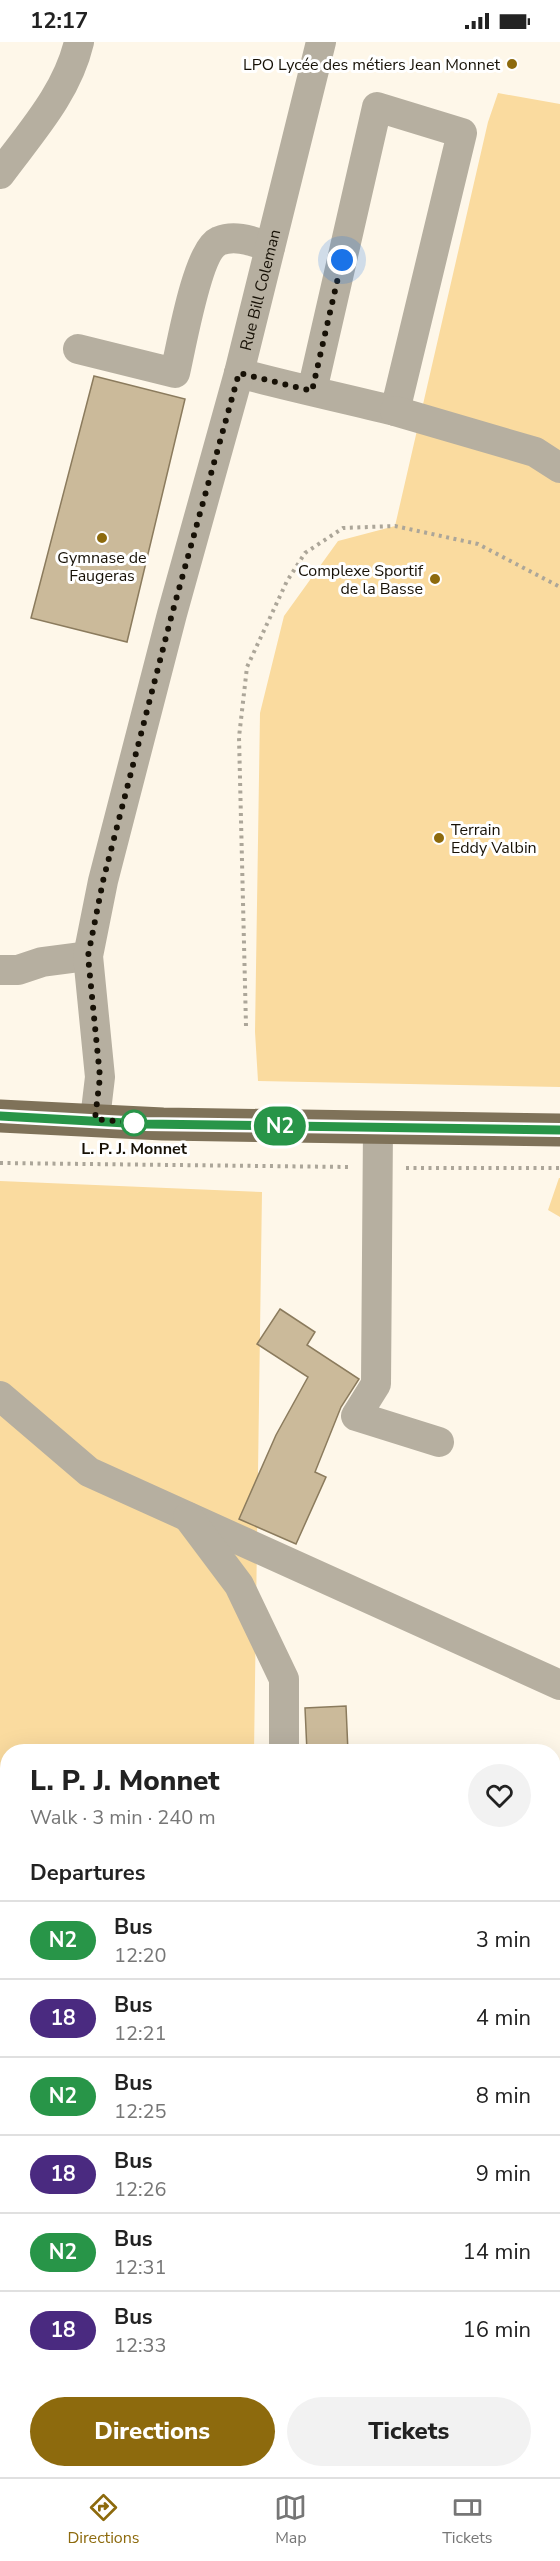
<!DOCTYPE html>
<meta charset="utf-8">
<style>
body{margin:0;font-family:"Nunito Sans",sans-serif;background:#f2f2f2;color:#222;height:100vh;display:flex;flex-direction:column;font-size:22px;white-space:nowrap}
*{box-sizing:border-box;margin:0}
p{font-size:20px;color:#767676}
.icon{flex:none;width:33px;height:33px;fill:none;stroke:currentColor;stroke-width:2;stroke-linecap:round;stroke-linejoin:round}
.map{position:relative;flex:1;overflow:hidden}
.side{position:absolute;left:0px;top:1702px;width:561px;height:734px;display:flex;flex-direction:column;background:#fff;border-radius:24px 24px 0 0;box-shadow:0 6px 24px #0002}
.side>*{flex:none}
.badge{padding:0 12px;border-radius:20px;font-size:21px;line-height:39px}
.you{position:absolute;width:30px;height:30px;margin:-15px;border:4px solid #fff;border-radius:50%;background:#1a73e8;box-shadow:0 0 0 9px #1a73e833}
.map>.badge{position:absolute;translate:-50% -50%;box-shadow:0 0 0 3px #fff}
h2{padding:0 30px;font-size:22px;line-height:54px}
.round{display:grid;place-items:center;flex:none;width:63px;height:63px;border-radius:32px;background:#f2f2f2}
.summary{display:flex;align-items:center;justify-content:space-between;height:102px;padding:0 30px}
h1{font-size:28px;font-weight:800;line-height:45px}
.cta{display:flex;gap:12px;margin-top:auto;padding:12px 30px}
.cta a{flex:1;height:69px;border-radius:36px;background:#8d6a0d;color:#fff;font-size:24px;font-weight:800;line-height:69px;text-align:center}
.cta a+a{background:#f2f2f2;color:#222}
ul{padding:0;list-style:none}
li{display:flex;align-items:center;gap:18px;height:78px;padding:0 30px;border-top:2px solid #e0e0e0}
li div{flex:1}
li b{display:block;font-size:22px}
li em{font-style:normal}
li .badge{min-width:66px;font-weight:700;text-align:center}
.status{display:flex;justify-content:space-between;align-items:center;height:42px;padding:0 30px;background:#fff;direction:ltr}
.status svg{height:16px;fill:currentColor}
.tabs{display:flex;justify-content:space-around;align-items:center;height:84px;border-top:2px solid #e0e0e0;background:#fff;font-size:16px;color:#767676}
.tabs a{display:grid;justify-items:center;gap:3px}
.tabs .on{color:#8d6a0d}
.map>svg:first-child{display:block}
.green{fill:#fadb9f}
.building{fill:#cbba9a;stroke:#8b7b5d;stroke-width:1.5}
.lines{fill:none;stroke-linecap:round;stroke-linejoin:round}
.path{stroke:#aca699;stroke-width:4;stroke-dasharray:3 4.5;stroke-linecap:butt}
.minor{stroke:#b6afa0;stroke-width:30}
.major{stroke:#7f7259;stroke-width:33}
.line-casing{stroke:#fff;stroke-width:14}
.line{stroke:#289548;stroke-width:9}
.walk{stroke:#171106;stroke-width:6;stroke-dasharray:0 10.8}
.poi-dot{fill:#8d6a0d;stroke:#fff;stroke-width:2}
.stop-dot{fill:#fff;stroke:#289548;stroke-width:3}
.labels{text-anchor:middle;stroke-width:6;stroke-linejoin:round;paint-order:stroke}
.poi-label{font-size:16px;fill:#171106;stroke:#fff;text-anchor:end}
.street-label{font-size:16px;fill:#171106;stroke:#fff}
.stop-label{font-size:16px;font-weight:bold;fill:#171106;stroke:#fff}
</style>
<div class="status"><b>12:17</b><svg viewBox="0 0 49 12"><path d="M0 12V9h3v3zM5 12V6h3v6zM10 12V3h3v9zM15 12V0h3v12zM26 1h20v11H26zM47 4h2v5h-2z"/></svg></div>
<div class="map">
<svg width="560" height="2435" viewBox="0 0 560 2435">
<rect width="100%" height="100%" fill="#fef7e9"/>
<path class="green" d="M498,51L560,62V1045L258,1039L255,990L260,671L284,574L338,499L395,484L488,80Z
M559,1136H560V1175L548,1168Z
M0,1139L262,1150L254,1710H8V2428H554V2207H560V2435H0Z"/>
<path class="building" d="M94,334L185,357L127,600L31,576Z
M280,1267L315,1290L307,1303L359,1337L341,1365L315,1430L326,1435L296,1502L239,1477L276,1393L308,1335L257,1302Z
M346,1664L348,1710H307L305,1666Z"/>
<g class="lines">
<path class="path" d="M246,984L239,695L247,625L287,539L305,511L343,486L395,484L478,502L560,545
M0,1121L350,1125
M406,1126H560
M554,2290L560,2285
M554,2374L560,2331
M269,2428V2435
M552,2428V2435
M344,2435L347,2428"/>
<g class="minor">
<path d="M0,132C31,90 67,51 79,0"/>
<path d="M78,307L175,331C181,306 197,209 219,199C236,192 254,200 270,205"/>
<path d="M239,331C290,345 343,356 395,369L462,91L377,65L312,349"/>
<path d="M395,369L535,410L560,426"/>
<path d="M0,928H18L42,920L88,914"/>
<path id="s1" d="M95,1077L100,1035L88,914L103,839L172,572L239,331L321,0"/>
<path d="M378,1085L376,1342L356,1374L439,1400"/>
<path d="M0,1354L89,1430L560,1643"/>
<path d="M188,1475L239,1543L284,1637V1710"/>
<path d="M554,1998L560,1996"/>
</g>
<path class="major" d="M0,1074L163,1082L560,1088"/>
</g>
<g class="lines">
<defs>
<path id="line" d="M0,1074L144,1082L560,1088"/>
</defs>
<use href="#line" class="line-casing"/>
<use href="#line" class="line"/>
<path class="walk" d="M134,1081L95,1077L100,1035L88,914L103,839L172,572L239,331L312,349L342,218"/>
</g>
<g class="poi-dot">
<circle cx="512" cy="22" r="6"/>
<circle cx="102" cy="496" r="6"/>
<circle cx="435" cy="537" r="6"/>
<circle cx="439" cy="796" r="6"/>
</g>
<circle class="stop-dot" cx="134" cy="1081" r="12"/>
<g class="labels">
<g class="poi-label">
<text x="500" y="28">LPO Lycée des métiers Jean Monnet</text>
<text x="102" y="521" text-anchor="middle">Gymnase de<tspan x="102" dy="18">Faugeras</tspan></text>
<text x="423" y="534">Complexe Sportif<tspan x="423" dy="18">de la Basse</tspan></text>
<text x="451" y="793" text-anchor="start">Terrain<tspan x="451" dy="18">Eddy Valbin</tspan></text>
</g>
<g class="street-label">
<text dy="6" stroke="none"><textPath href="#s1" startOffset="852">Rue Bill Coleman</textPath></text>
</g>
<g class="stop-label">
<text x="134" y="1112">L. P. J. Monnet</text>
</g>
</g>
</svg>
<div class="you" style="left:342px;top:218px"></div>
<b class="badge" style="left:280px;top:1084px;background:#289548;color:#fff">N2</b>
<section class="side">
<div class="summary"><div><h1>L. P. J. Monnet</h1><p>Walk · 3 min · 240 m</p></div><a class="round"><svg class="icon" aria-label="heart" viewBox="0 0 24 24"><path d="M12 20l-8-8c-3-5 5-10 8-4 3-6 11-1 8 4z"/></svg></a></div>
<h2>Departures</h2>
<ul>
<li><span class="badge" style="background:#289548;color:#fff">N2</span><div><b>Bus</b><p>12:20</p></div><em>3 min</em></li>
<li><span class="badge" style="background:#4a2a80;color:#fff">18</span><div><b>Bus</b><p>12:21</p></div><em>4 min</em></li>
<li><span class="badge" style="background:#289548;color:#fff">N2</span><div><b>Bus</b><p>12:25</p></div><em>8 min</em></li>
<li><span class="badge" style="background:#4a2a80;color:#fff">18</span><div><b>Bus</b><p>12:26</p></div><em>9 min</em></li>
<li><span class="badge" style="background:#289548;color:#fff">N2</span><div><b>Bus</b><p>12:31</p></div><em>14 min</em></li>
<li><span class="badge" style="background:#4a2a80;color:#fff">18</span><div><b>Bus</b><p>12:33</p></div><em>16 min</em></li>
</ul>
<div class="cta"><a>Directions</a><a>Tickets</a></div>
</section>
</div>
<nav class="tabs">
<a class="on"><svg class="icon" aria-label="directions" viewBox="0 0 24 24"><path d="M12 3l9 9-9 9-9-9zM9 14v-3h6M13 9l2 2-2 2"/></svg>Directions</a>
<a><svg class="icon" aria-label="map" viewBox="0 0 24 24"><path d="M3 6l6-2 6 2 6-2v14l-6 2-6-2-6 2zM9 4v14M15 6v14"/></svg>Map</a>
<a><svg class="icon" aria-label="tickets" viewBox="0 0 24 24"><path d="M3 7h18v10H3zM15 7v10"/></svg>Tickets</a>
</nav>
